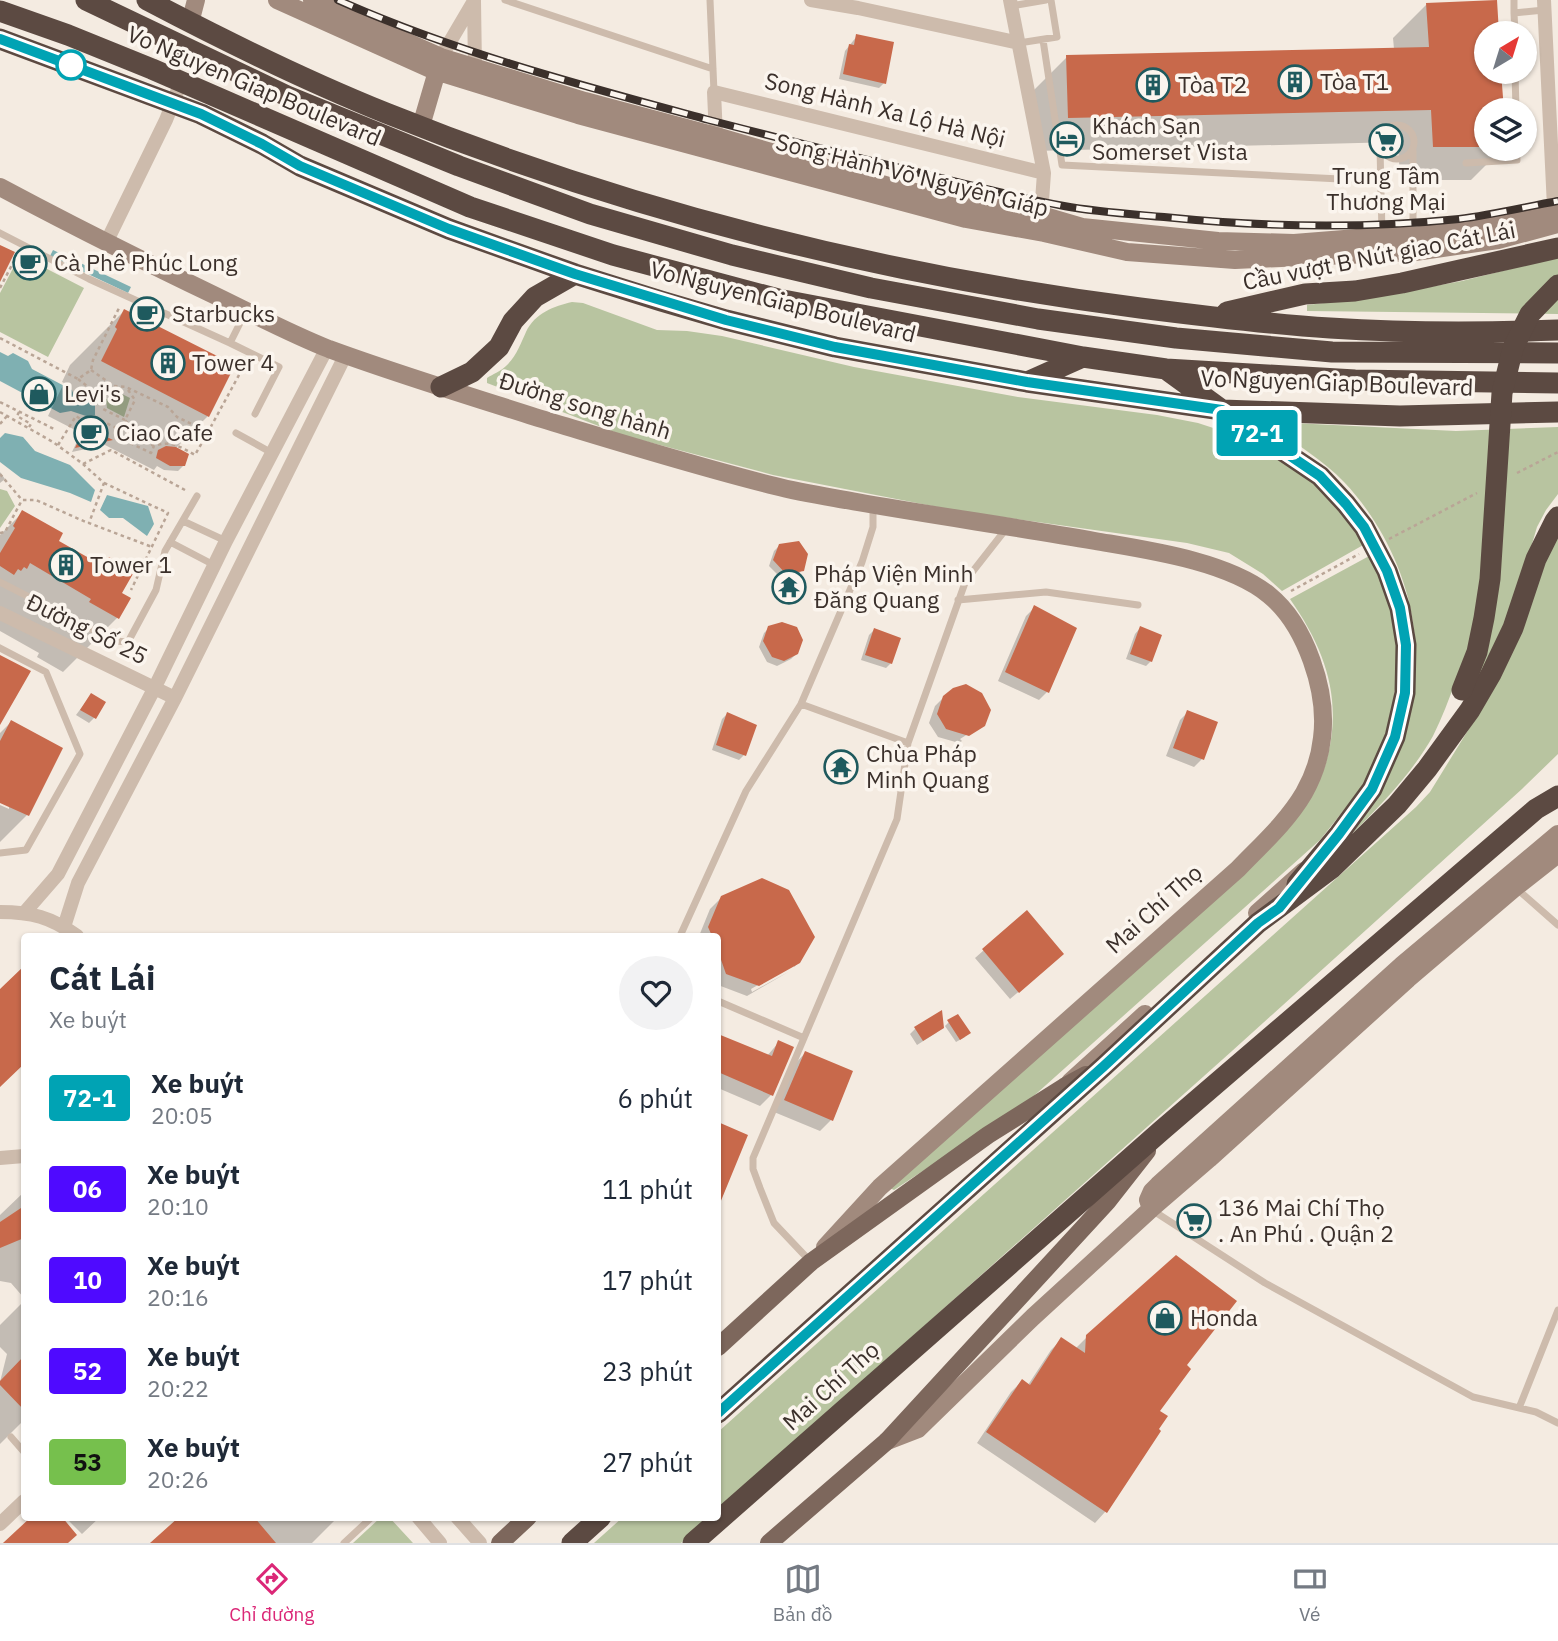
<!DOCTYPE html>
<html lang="vi">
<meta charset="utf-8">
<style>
body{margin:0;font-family:"IBM Plex Sans",sans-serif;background:#f2f2f3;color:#1f2937;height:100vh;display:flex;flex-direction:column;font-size:26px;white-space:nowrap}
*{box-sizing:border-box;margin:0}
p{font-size:23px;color:#747a83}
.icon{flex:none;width:38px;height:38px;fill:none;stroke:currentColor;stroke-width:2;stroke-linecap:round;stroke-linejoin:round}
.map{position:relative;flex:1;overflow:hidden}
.sheet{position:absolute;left:21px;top:933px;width:700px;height:588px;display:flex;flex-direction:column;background:#fff;border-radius:7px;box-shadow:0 2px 5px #0004}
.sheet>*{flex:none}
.badge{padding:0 14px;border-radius:5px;font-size:24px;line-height:46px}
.needle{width:46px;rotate:38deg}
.controls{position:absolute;left:1474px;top:21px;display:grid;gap:14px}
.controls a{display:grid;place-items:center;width:63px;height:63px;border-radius:50%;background:#fff;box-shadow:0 2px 5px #0004;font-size:35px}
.map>.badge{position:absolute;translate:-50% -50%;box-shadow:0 0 0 4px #fff}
.round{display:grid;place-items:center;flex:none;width:74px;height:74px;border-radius:37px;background:#f2f2f3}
.headline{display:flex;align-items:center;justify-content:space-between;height:119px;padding:0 28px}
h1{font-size:33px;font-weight:700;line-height:52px}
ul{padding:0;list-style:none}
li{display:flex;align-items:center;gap:21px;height:91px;padding:0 28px}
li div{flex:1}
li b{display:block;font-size:26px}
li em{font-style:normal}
li .badge{min-width:77px;font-weight:700;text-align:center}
.tab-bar{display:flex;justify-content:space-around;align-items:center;height:98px;border-top:2px solid #e0e1e3;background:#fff;font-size:19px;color:#747a83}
.tab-bar a{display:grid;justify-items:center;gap:4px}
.tab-bar .current{color:#db2777}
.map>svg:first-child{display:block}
.green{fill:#b8c4a0}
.water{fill:#7fb0b2}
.shadow{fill:#0003}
.building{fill:#c8694b}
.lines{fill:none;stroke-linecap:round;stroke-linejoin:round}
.path{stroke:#b9a596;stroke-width:2.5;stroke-dasharray:3.5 3.5;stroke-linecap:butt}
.lane{stroke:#cdbbac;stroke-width:7}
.street{stroke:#cdbbac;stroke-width:14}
.secondary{stroke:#a18a7d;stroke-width:18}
.primary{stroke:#7d675c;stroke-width:18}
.highway{stroke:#5c4a42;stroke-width:21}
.rail-casing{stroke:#3b302b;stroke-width:8}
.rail{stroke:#fbf5ee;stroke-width:5;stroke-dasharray:16;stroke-linecap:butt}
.highway-bridge{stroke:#5c4a42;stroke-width:21}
.line-casing{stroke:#fff;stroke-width:16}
.line{stroke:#00a3b4;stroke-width:10}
.stop-dot{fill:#fff;stroke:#00a3b4;stroke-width:3.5}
.labels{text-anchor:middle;stroke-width:7;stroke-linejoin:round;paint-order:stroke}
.poi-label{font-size:23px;fill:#3b302b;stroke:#fbf5ee;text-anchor:start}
.street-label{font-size:23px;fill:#3b302b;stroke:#fbf5ee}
</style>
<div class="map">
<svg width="1558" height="1543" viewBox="0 0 1558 1543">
<rect width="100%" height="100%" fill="#f4ebe1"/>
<path class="green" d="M20,255L84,288L48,357L0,332V293Z
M1558,257V314L1307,311V305L1375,297L1462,281Z
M572,302L583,303L657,330L687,331L722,336L854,367L1018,397L1157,415L1198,423L1253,441L1315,481L1365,544L1282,591L1263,574L1229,553L1187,543L953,510L773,475L622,435L487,383V378C493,374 501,371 506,366C516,357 521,343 526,332C535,313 554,306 572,302Z
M116,391L130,398L124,417L107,408L106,399L113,398Z
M1272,422L1456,431L1558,427V494L1546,510L1537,527L1510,618L1476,688L1456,680C1449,699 1442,718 1433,736C1412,773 1382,804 1352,834C1376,797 1398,762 1409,720C1412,710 1412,699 1413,688C1415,669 1417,649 1414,630C1408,576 1381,521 1344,482C1324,461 1297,444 1272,428L1269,425Z
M0,489L7,491L15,506L0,528Z
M1558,527V754L1522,789L1232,1051L718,1510V1432L1416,807L1430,792L1483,706Z
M1371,555L1387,590L1398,656L1393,710L1376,762L1359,791L1320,840L1027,1102L894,1190L890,1188L1312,796C1316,786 1322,776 1325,766C1344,703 1327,652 1290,599Z
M381,1517H389L413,1543H353Z
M623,1517H709L681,1543H594Z"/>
<path class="water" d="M53,250L131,287L128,293L50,256Z
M0,352L8,356L13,353L28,361L32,369L72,390L76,401L85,396L95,403V415L86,416L71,411L60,413L0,381Z
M5,433L23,437L35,451L70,465L95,490L91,502L70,493L21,478L0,462V438Z
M107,495L148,506L154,524L147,536L123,518H109L100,510Z"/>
<path class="shadow" d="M1495,2L1497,33H1486V72H1500L1502,110H1486V149H1502L1471,180H1400L1398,142L1035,151L1034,90L1067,57L1394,49L1393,38L1426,5Z
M857,36L884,83L879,88L839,79L845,51Z
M124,311L208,416L175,449L184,465L178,471L164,470L157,466L154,470L105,445L72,452L81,433L48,416L64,383L62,382L70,365Z
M0,472L5,479L0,483Z
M23,512L56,541L101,567L109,559L120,593L129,599L117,618L63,672L37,657L39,653L0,631V535Z
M780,545L802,570L797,576L781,578L769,566L774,551Z
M1035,607L1075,629L1047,692L1039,700L998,681L1026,616Z
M769,628L797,653L791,659L777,666L767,662L759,647L764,633Z
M1140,628L1151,661L1146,666L1126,659L1135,634Z
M874,630L891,663L886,668L861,660L869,635Z
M91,695L94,718L89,723L76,715Z
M944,697L979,727L960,739L962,741L959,743L938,737L929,723L935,706Z
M1188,712L1202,759L1194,767L1166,756L1180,720Z
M727,714L744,755L739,760L712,750L722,719Z
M11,722L27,815L0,842V805L9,809V805L0,801V733Z
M722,897L799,962L794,967V964L751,989L752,992L790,971L747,996L718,985V936H699L710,909Z
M1026,913L1054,962L1010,999L975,958Z
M24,968V1062L0,1085V991Z
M949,1022L965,1037L956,1042L945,1026Z
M942,1027L936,1033L917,1045L910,1034L915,1029Z
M718,1036L767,1056L779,1042L771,1095L760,1106L718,1088Z
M805,1053L831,1120L820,1131L774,1112L794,1065Z
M718,1124L746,1135L724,1189L718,1195Z
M24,1192V1298L11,1283L0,1281V1215Z
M24,1301V1420L0,1444V1382L7,1354L0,1347V1325Z
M1088,1336L1185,1365L1157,1411V1430L1159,1431L1105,1512L1095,1523L977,1443L1011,1392L1022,1381L1028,1385L1051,1350L1061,1340L1075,1349Z
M65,1517H100L82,1534Z
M181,1517H338L312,1543H153Z"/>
<path class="building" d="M1497,0L1499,33H1486V72H1501L1504,110H1486V147H1433L1431,110L1068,118L1066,55L1429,47L1426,3Z
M856,34L894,42L886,84L843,74L849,44L854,45Z
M0,245L15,252L0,282Z
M124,309L235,365L209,417L101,361L117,329L115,327Z
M85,426L113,440L75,448Z
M166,446L176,447L189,454L185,466H170L156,458L158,450Z
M22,510L63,533L59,541L103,566L109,557L134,572L122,593L131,598L119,619L89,602L91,599L30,563L27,569L24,567L21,571L18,569L14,575L0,566V553L15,528L13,526Z
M799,541L808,554L804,571L786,574L773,560L779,544Z
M1034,605L1077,628L1049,693L1005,672Z
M782,622L797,627L803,640L798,654L784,661L772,657L763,641L768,626Z
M1140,626L1162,635L1152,662L1130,654Z
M874,628L901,638L892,664L865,655Z
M0,655L31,671L0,725Z
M966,684L982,693L991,710L985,726L969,736L946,729L937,714L943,696L953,688Z
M91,693L106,702L96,719L80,710Z
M1187,710L1218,722L1204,760L1173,748Z
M727,712L757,725L746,756L716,745Z
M11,720L63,748L29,816L0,803V741Z
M762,878L789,890L815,937L800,963L759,986L726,974L718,951V936H712L708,927L721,896Z
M1027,910L1064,954L1019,993L982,949Z
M24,966V1064L0,1087V989Z
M942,1010L944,1028L923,1041L914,1027Z
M958,1014L971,1033L960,1040L947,1020Z
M718,1034L772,1056L778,1040L794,1047L773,1096L718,1072Z
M805,1051L853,1071L833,1121L784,1100Z
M718,1122L748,1135L718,1208Z
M24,1206V1238L0,1248V1222Z
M1176,1255L1237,1301L1187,1365L1191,1369L1160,1411L1168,1416L1159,1429L1161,1431L1107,1513L986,1432L1022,1379L1030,1385L1061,1337L1085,1353L1086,1335Z
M24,1356V1410L0,1385V1381Z
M31,1517H62L77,1535L68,1543H3Z
M179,1517H254L276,1543H150Z"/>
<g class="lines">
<path class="path" d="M0,288L17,255
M0,338L78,379L91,370L93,360L120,306
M91,370L114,386L126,387L168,407L177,417L208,432L245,364L243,363
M78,379L102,398L103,409L125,420
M128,390L135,400L125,420L136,433L135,437
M0,402L56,430
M0,412L53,442L83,464L104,483L89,523L152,547
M19,412L17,416L31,424L29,427
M0,424L7,416
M124,440L151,453L154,446
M58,445L76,416L91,426L102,421L154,446C170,440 181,447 195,455L208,432
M83,464L111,450L185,490
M1517,473L1558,452
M0,474L22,500H36L88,523
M104,483L168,513L131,590
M0,533L5,532L22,500
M1389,539L1477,493
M1291,591L1359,554"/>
<path class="lane" d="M505,0L713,69
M710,0L714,92
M1514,0V13
M1011,6L1046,0
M1515,33L1514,13L1544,10
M1043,40L1062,165L1380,181
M1019,43L1057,37L1051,0
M1515,72L1516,110
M1380 142a17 17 0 1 1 34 0a17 17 0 1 1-34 0Z
M1380,148L1382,234
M1466,163L1517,160L1516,149
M0,233L89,279L230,343L246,311
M1413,234V151
M230,343L279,367L255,414
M236,433L272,453
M873,505V527L862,562L801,704L908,743
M183,521L226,541
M170,542L214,565
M0,582L115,641L128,642L156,590L165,551L197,496
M958,600L1046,592L1138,605
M0,648L46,672L80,754L26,850L0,853
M1516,888L1558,925
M680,936L746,791L801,704
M718,1001L804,1038L897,819L908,743L966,580L1006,529
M804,1038L753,1158V1169L760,1188L774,1223L810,1261
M1152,1210L1265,1283L1473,1397L1536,1412L1558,1423
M1519,1408L1558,1310
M11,1437L24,1452
M344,1543L372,1517"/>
<path class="street" d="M811,0L858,8L1019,43
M1010,0L1044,173L1041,215
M1544,0L1554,207
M441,57L474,1
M474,76L475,68L474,1
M714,146L716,136L714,92L1044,173
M106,243L166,120L181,82
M0,613L175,698
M0,912C31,912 51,917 77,936
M25,912L58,874L155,687L226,541L327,348
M64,927L78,883L175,698L346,354
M0,1158L24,1156
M418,1517L440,1543
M457,1517L480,1543
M0,1524L24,1501"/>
<path class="secondary" d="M277,0L435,71L578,115L966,219L1044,233L1127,252L1235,260L1415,252L1498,240L1558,224
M312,0L441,57L585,101L716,136L892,187L972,204L1041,215L1082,227L1218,241L1294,243L1382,236H1413L1514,222L1541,215L1558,206
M190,23L196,0
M421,126L440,61
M0,187C71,225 143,261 216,296C253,314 291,334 329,349C397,374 466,395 535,417C615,441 694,466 775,486C802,493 830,497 857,502C936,516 1016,527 1095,541C1147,550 1228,561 1269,595C1306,625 1328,692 1322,738C1320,757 1313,777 1304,793C1287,822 1261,845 1238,869L880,1187L825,1247
M1257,913L1304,871
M1070,1082L1145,1014
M1151,1209L1148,1200L1152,1191L1158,1185L1402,965L1558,834
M887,1441L918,1429L1033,1317L1151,1209L1209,1159L1408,979L1516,887L1558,854"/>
<path class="primary" d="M718,1347L811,1262L988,1135L1064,1087L1086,1075
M500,1543L528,1517
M769,1543L887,1441L1107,1202L1147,1151"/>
<path class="highway" d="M86,0L287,96L459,166L590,214L732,255L871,288L1038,319L1176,338L1332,352L1558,353
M147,0C225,41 304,80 386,113C627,210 882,275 1140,308C1203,316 1266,324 1330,328C1406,333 1482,333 1558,330
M0,11L68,35L152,69L470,207L613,255L778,299L1083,357L1166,369L1355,380L1558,383
M0,39L201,114L262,144L300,166L449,229L575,274L661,301L726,320L835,347L1027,382L1222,410L1400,416L1558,412
M1227,312L1305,294L1355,291L1402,283L1558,248
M1167,370L1222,410L1320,476L1346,504L1364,527L1387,571L1400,608L1406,645L1405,693L1395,737L1372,789L1339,834L1297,884
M1027,382L1083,357
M441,387L472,372L499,347L513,321L535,297L575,274
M718,1413L1104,1066L1258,923L1332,868L1397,805L1427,769L1470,710L1491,674L1513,628L1536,559L1555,521L1558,517
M572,1543L601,1517
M693,1543L1161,1131L1536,809L1558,796"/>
<defs>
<path id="rail" d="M338,0C457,53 584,86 709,120C774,137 839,153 904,169C957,182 1010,196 1064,206C1097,212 1130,214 1164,217C1262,227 1361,229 1459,219C1492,215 1525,207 1558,201"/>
</defs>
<use href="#rail" class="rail-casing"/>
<use href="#rail" class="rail"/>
<path class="highway-bridge" d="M1462,690L1477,652L1484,618L1490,579L1502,393L1513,348L1530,314L1558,285"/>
</g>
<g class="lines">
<defs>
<path id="line" d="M0,39L201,114L262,144L300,166L449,229L575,274L726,320L835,347L1027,382L1222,410L1320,476L1346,504L1364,527L1387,571L1400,608L1406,645L1405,693L1395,737L1372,789L1339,834L1279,908L1258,923L1104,1066L718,1413"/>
</defs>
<use href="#line" class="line-casing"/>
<use href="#line" class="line"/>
</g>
<defs>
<symbol id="building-ring" viewBox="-11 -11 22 22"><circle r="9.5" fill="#fbf5ee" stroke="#1f5a5e" stroke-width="1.5"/><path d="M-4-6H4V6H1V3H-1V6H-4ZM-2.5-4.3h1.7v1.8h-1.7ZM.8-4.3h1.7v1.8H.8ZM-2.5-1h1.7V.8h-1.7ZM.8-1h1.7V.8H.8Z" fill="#1f5a5e"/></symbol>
<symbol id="hotel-ring" viewBox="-11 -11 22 22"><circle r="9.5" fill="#fbf5ee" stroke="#1f5a5e" stroke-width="1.5"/><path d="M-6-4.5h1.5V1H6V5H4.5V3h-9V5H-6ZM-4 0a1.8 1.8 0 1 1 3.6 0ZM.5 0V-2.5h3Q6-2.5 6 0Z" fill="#1f5a5e"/></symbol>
<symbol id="supermarket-ring" viewBox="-11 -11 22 22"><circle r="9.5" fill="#fbf5ee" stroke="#1f5a5e" stroke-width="1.5"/><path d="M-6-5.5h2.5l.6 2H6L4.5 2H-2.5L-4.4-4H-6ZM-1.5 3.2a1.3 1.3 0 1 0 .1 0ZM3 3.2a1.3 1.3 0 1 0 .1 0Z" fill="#1f5a5e"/></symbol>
<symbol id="cafe-ring" viewBox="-11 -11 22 22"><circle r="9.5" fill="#fbf5ee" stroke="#1f5a5e" stroke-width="1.5"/><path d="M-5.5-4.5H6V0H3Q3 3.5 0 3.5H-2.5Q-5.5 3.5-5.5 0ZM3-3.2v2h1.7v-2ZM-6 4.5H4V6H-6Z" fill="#1f5a5e"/></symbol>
<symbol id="shop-ring" viewBox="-11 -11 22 22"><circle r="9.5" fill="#fbf5ee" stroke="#1f5a5e" stroke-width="1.5"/><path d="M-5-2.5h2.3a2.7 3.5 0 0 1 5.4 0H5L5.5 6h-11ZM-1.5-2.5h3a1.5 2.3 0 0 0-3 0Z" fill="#1f5a5e"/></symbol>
<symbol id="temple-ring" viewBox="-11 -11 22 22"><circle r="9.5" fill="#fbf5ee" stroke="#1f5a5e" stroke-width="1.5"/><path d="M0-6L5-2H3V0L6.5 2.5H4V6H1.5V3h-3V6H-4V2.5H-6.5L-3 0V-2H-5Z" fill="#1f5a5e"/></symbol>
</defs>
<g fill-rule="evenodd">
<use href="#building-ring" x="1276" y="63" width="38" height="38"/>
<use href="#building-ring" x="1134" y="66" width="38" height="38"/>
<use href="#hotel-ring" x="1048" y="120" width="38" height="38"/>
<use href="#supermarket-ring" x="1367" y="122" width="38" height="38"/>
<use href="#cafe-ring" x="11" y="244" width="38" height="38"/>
<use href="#cafe-ring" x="128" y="295" width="38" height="38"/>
<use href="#building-ring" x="149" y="344" width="38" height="38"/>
<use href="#shop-ring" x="20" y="375" width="38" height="38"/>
<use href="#cafe-ring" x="72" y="414" width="38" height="38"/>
<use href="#building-ring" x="47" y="546" width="38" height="38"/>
<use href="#temple-ring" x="770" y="568" width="38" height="38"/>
<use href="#temple-ring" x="822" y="748" width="38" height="38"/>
<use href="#supermarket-ring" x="1175" y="1202" width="38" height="38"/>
<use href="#shop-ring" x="1146" y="1299" width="38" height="38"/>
</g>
<circle class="stop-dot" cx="71" cy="65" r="14"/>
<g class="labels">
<g class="poi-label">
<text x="1320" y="90">Tòa T1</text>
<text x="1178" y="93">Tòa T2</text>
<text x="1092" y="134">Khách Sạn<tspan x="1092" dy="26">Somerset Vista</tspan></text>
<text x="1386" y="184" text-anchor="middle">Trung Tâm<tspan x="1386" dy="26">Thương Mại</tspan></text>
<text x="54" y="271">Cà Phê Phúc Long</text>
<text x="172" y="322">Starbucks</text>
<text x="192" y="371">Tower 4</text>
<text x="64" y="402">Levi's</text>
<text x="116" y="441">Ciao Cafe</text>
<text x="90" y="573">Tower 1</text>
<text x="814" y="582">Pháp Viện Minh<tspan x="814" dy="26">Đăng Quang</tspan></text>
<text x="866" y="762">Chùa Pháp<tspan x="866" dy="26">Minh Quang</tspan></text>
<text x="1218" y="1216">136 Mai Chí Thọ<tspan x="1218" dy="26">. An Phú . Quận 2</tspan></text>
<text x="1190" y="1326">Honda</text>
</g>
<g class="street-label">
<text transform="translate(254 86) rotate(23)" y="8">Vo Nguyen Giap Boulevard</text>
<text transform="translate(885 110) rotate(14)" y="8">Song Hành Xa Lộ Hà Nội</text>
<text transform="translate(912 175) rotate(14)" y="8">Song Hành Võ Nguyên Giáp</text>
<text transform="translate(1379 256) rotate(-11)" y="8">Cầu vượt B Nút giao Cát Lái</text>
<text transform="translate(783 302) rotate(14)" y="8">Vo Nguyen Giap Boulevard</text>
<text transform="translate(1337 383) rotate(2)" y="8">Vo Nguyen Giap Boulevard</text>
<text transform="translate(585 406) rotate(17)" y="8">Đường song hành</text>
<text transform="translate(87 629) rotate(26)" y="8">Đường Số 25</text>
<text transform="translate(1154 909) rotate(-42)" y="8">Mai Chí Thọ</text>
<text transform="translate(831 1386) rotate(-42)" y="8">Mai Chí Thọ</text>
</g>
</g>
</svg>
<div class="controls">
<a><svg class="needle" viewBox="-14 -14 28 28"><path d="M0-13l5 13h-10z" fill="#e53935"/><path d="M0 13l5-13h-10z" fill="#747a83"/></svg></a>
<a><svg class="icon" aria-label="layers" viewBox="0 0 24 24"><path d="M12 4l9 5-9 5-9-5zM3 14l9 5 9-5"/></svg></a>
</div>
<b class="badge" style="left:1257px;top:433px;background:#00a3b4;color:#fff">72-1</b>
<section class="sheet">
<div class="headline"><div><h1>Cát Lái</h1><p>Xe buýt</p></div><a class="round"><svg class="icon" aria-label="heart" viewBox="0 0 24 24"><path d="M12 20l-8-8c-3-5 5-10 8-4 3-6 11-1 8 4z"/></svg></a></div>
<ul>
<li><span class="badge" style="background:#00a3b4;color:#fff">72-1</span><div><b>Xe buýt</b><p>20:05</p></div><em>6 phút</em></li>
<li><span class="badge" style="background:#4f0aff;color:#fff">06</span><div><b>Xe buýt</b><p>20:10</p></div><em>11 phút</em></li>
<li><span class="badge" style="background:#4f0aff;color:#fff">10</span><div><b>Xe buýt</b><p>20:16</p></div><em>17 phút</em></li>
<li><span class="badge" style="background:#4f0aff;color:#fff">52</span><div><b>Xe buýt</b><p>20:22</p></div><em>23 phút</em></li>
<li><span class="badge" style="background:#76c04d;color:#111">53</span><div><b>Xe buýt</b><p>20:26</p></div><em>27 phút</em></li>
</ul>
</section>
</div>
<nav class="tab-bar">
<a class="current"><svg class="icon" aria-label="directions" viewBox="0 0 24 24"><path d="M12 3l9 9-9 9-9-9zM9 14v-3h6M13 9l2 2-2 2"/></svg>Chỉ đường</a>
<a><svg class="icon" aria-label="map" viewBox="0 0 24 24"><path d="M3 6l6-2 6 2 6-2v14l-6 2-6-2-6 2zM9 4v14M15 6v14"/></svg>Bản đồ</a>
<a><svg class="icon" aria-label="tickets" viewBox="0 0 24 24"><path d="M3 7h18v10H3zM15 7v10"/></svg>Vé</a>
</nav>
